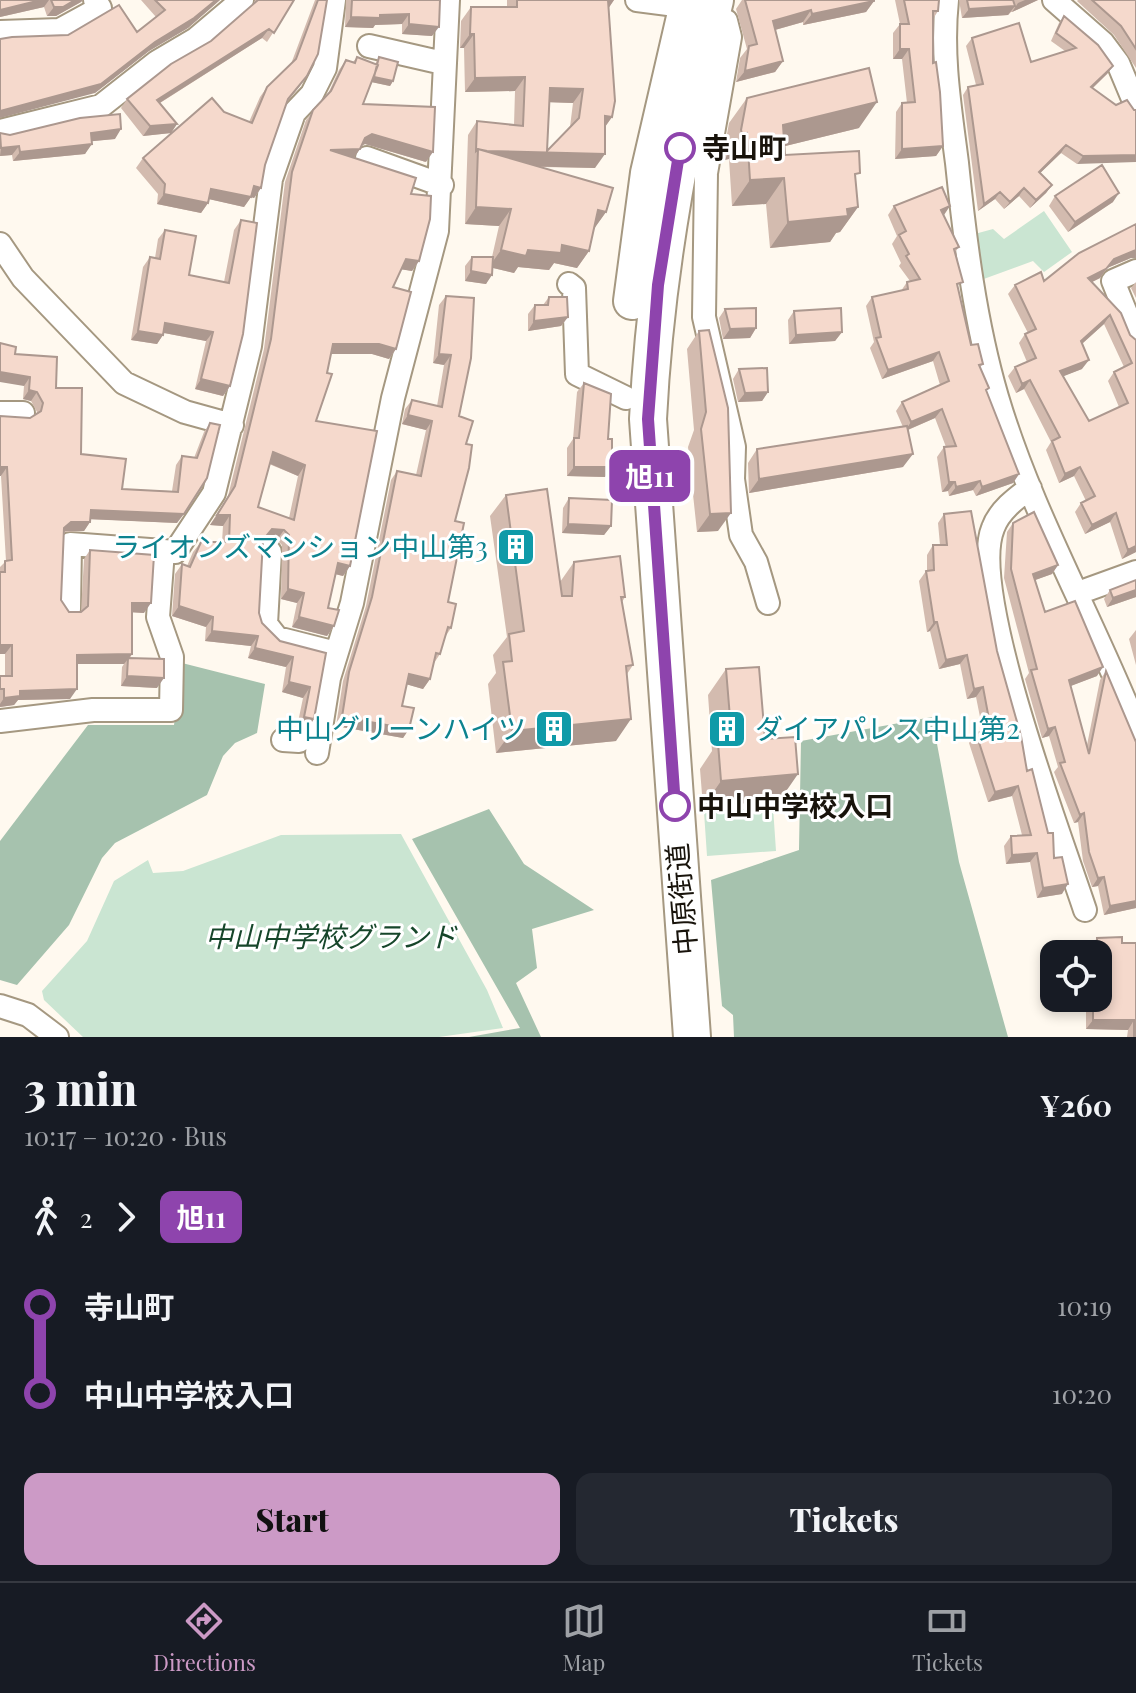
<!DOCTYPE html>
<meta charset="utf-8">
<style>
body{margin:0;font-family:"Playfair Display","Noto Sans JP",serif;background:#242831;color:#f1f3f6;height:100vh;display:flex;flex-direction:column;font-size:30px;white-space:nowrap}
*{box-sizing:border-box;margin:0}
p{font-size:26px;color:#9ea1a6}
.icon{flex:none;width:44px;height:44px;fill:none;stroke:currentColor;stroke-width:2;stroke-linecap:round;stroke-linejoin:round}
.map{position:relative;height:1037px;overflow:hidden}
.side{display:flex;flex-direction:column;background:#171b24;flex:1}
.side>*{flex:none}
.badge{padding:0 16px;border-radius:12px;font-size:28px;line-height:52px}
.tools{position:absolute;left:1040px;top:940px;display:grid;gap:16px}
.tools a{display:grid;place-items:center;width:72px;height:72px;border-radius:16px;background:#171b24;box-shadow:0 4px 12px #0003;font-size:40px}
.map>.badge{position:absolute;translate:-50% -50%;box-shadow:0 0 0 4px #fff}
.legs{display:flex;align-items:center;gap:12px;height:88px;padding:0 24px;font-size:26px}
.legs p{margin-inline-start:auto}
.headline{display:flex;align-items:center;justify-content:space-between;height:136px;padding:0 24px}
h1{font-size:44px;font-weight:800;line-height:60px}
.cta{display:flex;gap:16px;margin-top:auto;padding:16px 24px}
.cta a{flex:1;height:92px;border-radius:16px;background:#cc9ac6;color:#111;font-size:32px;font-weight:800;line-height:92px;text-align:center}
.cta a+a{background:#242831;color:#f1f3f6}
ul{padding:0 24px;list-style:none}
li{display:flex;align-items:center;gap:28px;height:88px;font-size:30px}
li i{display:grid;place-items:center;width:12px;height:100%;margin:0 10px;background:currentColor}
li i::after{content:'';width:20px;height:20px;margin:-10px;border:6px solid;border-radius:50%;background:#171b24}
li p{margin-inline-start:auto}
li:first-child i{background:linear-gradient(#0000 50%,currentColor 0)}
li:last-child i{background:linear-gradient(currentColor 50%,#0000 0)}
.tab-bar{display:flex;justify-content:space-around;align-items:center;height:112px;border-top:2px solid #363941;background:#171b24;font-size:22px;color:#9ea1a6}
.tab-bar a{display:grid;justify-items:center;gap:4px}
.tab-bar .on{color:#cc9ac6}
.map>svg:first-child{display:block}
.green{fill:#cae5d2}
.forest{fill:#a6c2ae}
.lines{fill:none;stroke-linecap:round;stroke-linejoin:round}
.street-casing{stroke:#a59881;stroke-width:26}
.primary-casing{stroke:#a59881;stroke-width:40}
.street{stroke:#fff;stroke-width:22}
.primary{stroke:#fff;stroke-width:36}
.wall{fill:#d3bbaf;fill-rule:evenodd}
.shaded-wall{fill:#ac988f}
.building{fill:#f5d9cc;stroke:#ac988f;stroke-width:2;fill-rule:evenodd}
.line-1-casing{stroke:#fff;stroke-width:18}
.line-1{stroke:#8e44ad;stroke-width:12}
.stop-1-dot{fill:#fff;stroke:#8e44ad;stroke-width:4}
.labels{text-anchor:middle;stroke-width:6;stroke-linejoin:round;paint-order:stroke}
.stop-label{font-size:28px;font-weight:bold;fill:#18130b;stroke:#fff;text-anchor:start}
.culture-label{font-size:28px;fill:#0d838f;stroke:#fff;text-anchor:end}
.street-label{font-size:28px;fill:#18130b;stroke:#fff}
.park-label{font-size:28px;font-style:italic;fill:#16462a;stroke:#fff}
</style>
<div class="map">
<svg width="1136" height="1037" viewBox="0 0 1136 1037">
<rect width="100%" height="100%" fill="#fff9ef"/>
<path class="green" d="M1044,211L1072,252L1044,272L1033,261L981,280L971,235L993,229L1004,239Z
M773,807L776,851L707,856L704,812Z
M401,834L487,990L503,1028L439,1037H83L44,1000L42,991L87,941L114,881L148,860L153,873L183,871L281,835Z"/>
<path class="forest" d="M182,663L265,684L257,733L235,743L223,756L207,795L115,843L102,858L69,925L17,985L0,980V841L88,725H174Z
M932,717L959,862L1008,1037H734L733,1015L722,1006L711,880L799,850L801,741Z
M489,809L524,864L594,910L532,929L537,968L516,983L541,1037H469L520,1028L412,839Z"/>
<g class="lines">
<defs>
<path id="street" d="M637,0L668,4L726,21L730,37L706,173L704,317L734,447L733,479L741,535L756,562L768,603
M947,0C941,55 950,108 957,163C965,241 975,322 997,397C1031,512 1092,617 1136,728
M1054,0L1103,43L1118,63L1136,106
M0,32L60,30L100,8L95,0
M369,46L443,63
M0,131L101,106L157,62L196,39L242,0
M367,158L442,185
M0,244L23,278L124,383L185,412L232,425
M1136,271L1113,281L1136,338
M569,284L574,288L577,374L626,398
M0,413H23
M1030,488C1016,498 999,511 993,528C967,591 1061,837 1085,910
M163,551L175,552L214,493L250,346L271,179L294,113L312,94L325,68L334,0
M270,552L266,624L277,638L336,653
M1078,593L1136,572
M0,721L93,710H171L172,657L158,617L163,551L70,544L69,609
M283,740L299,741
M317,753L329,678L352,603L393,398L437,231L448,0
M0,1006L28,1015L57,1037"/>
<path id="primary" d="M632,301L649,173L689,0
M692,1037L648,419C655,276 680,139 715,0"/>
</defs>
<use href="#street" class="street-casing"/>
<use href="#primary" class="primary-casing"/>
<use href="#street" class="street"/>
<use href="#primary" class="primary"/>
</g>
<path class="wall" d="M0,0H83L81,2L56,16H47L44,7L0,17Z
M141,0H220L188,28L149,51L95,93L137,32L156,17Z
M255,0H294L267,42L262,38L160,103L177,124L171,133L143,136L121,108L127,99L211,41L253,5Z
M315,0H327L300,86L287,102L265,165L261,188L254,198L251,197L244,207L209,199L208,203L201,213L157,204L158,194L136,168L143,158L224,112L249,122L260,97L267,87L291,64Z
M346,0H440L432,36L402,34V24L375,25L373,28L345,27Z
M507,0H614L608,9L612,117L605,127L595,168L542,167L606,212L594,228L589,251L577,268L554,263L549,270L518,267L514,273L493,268L486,284L465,281V266L472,257H492L499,226L465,224L468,135L477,121L514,125L515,91L465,92L464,48H460L461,21L471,7H507ZM550,102L573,103L570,127L547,151Z
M742,0H874V1L866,12L803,25V22L775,30L783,61L775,72L736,82L740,58L747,49L736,9Z
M895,0H939L938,11L933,19V63L943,146L936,156L895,159L896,112L902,103H907L902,59H893V33L900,24Z
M959,0H1038L1012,12H1011L1008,15L962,18Z
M1078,0H1136V68L1114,35L1077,1Z
M1064,16L1113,66L1107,74L1093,88L1116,105L1127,100L1077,164L1061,153L1040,173L1052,185L1046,193L1030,208L1019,196L1004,209L995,199L978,211L963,95L968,87L976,85L966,46L972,38L1031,62L1065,51L1051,41L1059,23Z
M357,57L375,64L379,57L393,81L390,86L372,82L363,104L426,162L365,144L361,146L354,157L411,194L419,261L412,271L401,269L393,287L396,349L389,359L372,354H331L316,421L350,566L343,576L335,574L328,608L334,626L327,636L292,627L297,603L281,599L282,545L277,540L264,539L263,541L259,613L262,623L280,641L326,653L314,719L307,729L297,727L303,698L282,692L286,667L248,658L251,646L205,641L206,627L172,616L175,574L182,564L187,566L193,552L201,542H222L223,526L210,525L228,496L264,349L285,182L306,120L327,96L339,70L346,60L353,62ZM269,464L298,476L289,518L258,507Z
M747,98L859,128L785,146V155L855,180L858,207L840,232L836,233L830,242L770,248L766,204L732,206L729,159L724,160L723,156L729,123Z
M0,133L10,135L115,139L92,141L85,154L13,161L12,155L0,156Z
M1055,196L1113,202L1068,232L1049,206Z
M894,206L943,215L959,247L955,252L958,289L971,345L983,364L980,367L987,392L1019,474L1013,483L976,496L973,490L949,496L948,491L942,492L937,457L944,447H946L935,418L908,430L903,467L749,493L748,463L757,449L903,427L896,411L902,402L940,385L933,361L882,379L870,348L874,342L866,306L872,297L901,291L907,282L910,281L899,266L901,263L892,244L897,236L888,215Z
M241,220L230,386L223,396L195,389L206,341L164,333L157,344L131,340L143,267L150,257L155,258L158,239L165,230L189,275L224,282L234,230Z
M1131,258L1107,268L1100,278L1092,282L1130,335L1136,340V552L1122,559L1110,522L1085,534L1075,512L1081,503L1086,501L1074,476L1059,483L1046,450L1051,442L1024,389L1016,393L1008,376L1015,367L1027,362L1019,343L1025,334L1028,333L1008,294L1015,285L1044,281ZM1104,324L1124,367L1114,372L1108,381L1119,407L1089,421L1063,376L1082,369V344Z
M1136,282V298L1131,288Z
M446,296L459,416L466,444L455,521L448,602L451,628L445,637L440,654L434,663L430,679L423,689L406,684L402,706L409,729L403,738L336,726L343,681L366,606L391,480L397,471L416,475L426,430L402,424L405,409L412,400L437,406L444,365L433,363L439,305Z
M549,297L568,317L561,326L528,331V314L535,305H543Z
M725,309L756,328L750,338L723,339L719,318Z
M794,311L842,332L835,341L789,344L788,320Z
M699,331L718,531L697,532L688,447L694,430L687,349Z
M15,354L56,388L81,454L122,489L172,491L176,465L182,456L194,458L204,432L210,423L177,523L91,519L90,522L84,531L64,532L61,600L69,612H81L84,559L90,550L144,613L132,612V654L130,658L157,688L121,686L122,667L124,664H77L70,699L18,700L14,705L0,707V676H5V654H0V567L6,561L1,476L30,418L36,414L37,412L31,401L23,399L24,386Z
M739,369L768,392L762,401L738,402L733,379Z
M584,383L612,467L605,477L567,476V448L573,439L577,392Z
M506,495L560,582L574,562L625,597L622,602L633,665L627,674L616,741L496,753L488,684L496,673L493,655L507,637L490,516Z
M569,498L611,526L604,535L562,533L563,508Z
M944,514L997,651L1027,771L1054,858L1062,894L1037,898L1030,862L1006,864L1004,846L1011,836L1022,835L1012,796L988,802L969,743L976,733L983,732L976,697L967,699L960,664L939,669L930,631L927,632L919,581L926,571H927V555L933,545H940L938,523Z
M1013,523L1058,565L1052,574L1035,580L1045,612L1097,676L1070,686L1087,745L1100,680L1106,671L1136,908L1104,915L1098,886L1092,887L1083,861L1078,822L1074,823L1054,772L1058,767L1049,736L1042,738L1025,679L1029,673L1004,578L1007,532Z
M1136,580V597L1107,607L1104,599L1110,590Z
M1136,630V665L1129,639Z
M726,669L765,739L780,800L703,807L700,769L712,751L708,695Z
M1097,938L1122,943L1136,1037H1127L1128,1030L1086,1029V998H1098V954H1091L1090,948Z"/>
<path class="shaded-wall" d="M41,0H49L44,7L0,17V10Z
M75,0H83L81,2L56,16H47L54,7Z
M216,0H220L188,28L149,51L95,93L0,118V111L155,42Z
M606,0H614L605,13Z
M1025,0H1038L1012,12L1018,3Z
M874,1L866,12L803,25L812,14Z
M1015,6L1008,15L962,18L969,9Z
M811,10L803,22L764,33L773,21Z
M409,14L402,24L375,25L373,28L345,27L351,17Z
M409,24L439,27L432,36L402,34Z
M269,29L262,38L150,109L157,100Z
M470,34H474L464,48H460Z
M900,49H909L902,59H893Z
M783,61L775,72L736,82L745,71Z
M1113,66L1107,74L1086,94L1091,87Z
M374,77L393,81L390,86L371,82Z
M525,77L515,91L465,92L475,78Z
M550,88L583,89L573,103L541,102Z
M877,102L859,128L765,151L783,125Z
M605,116L612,117L602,131Z
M177,124L171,133L143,136L150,126Z
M121,129L115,139L84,142L91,133Z
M747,133L729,159L724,160L742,134Z
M372,134L433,152L426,162L365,144L357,148L365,138Z
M92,144L85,154L13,161L20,152Z
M1066,145L1061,153L1034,179L1039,172Z
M19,146L12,155L0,156L1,148Z
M943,146L936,156L895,159L902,149Z
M360,149L353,159L330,150Z
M478,151L605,154L595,168L478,165Z
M1136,155V162L1077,164L1083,156Z
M784,178L766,204L732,206L750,180Z
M1052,185L1046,193L1030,208L1036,200Z
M254,186L261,188L254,198L251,197L244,207L204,198L211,189Z
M1024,188L1019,196L1004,209L1010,202Z
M1000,192L995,199L978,211L984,204Z
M1119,193L1113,202L1068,232L1075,222Z
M164,194L208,203L201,213L157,204Z
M950,206L944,215L941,210Z
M476,207L511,209L499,226L465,224Z
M858,207L840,232L836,233L830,242L770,248L788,222Z
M598,210L606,212L594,229Z
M562,245L589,251L577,268L554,263L549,270L518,267L514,273L489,267L501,250H528Z
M1136,250V258H1131L1107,268L1100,278L1082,287L1088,278L1114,259Z
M406,259L419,261L412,271L399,269Z
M471,271L492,275L486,284L465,281Z
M1110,315L1104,324L1075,350L1081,341Z
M568,317L561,326L528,331L534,321Z
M165,323L213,332L206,341L159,332Z
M756,328L750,338L723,339L730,329Z
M138,331L163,335L157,344L131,340Z
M842,332L835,341L789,344L796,335Z
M333,344H379L396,349L389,359L372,354H326Z
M939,352L933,361L882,379L888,370Z
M439,354L451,355L444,365L433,363Z
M1089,360L1082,369L1054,380L1060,371Z
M0,372L30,377L24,386L0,382Z
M201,379L230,386L223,396L195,389Z
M1030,380L1024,389L1016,393L1022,384Z
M29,390L37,392L31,401L23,399Z
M768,392L762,401L738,402L745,393Z
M942,409L935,418L905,431L911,422Z
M408,415L432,421L426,430L402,424Z
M273,452L305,465L298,476L266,462Z
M913,454L903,467L749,493L759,479Z
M0,467H7L1,476H0Z
M574,467H612L605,477L567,476Z
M1080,467L1074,476L1059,483L1065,474Z
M1019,474L1013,483L976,496L982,487Z
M980,481L973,490L949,496L956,487Z
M949,482H955L948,491L942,492Z
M91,510L184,514L177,523L85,519Z
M731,513L718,531L697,532L710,514Z
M1116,513L1110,522L1085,534L1092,525Z
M217,515H230L223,526L210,525Z
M71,522H90L84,531H64V528Z
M568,524L611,526L604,535L562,533Z
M272,529L284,530L277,540L264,539Z
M1136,546V552L1122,559L1128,550Z
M338,563L350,566L343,576L331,573Z
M1058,565L1052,574L1027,583L1033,574Z
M288,589L304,593L297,603L281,599Z
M1136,590V597L1107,607L1113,598Z
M132,603H151L144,613L126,612Z
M179,606L213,617L206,627L172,616Z
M299,617L334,626L327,636L292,627Z
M934,622H937L930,631L927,632Z
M212,631L258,636L251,646L205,641Z
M0,645H12L5,654H0Z
M255,648L293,657L286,667L248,658Z
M132,654L124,664H70L77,655Z
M967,655L960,664L939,669L946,660Z
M1103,667L1097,676L1063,689L1069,680Z
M409,674L430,679L423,689L402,683Z
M127,676L164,678L157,688L121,686Z
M289,682L310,687L303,698L282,692Z
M983,687L976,697L967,699L974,689Z
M77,689L70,699L18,700L14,705L0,707V704L4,698L20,691Z
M304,717L314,719L307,729L297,727Z
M342,717L409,729L403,738L336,726Z
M631,719L616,741L496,753L512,731Z
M1055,727L1049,736L1042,738L1048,729Z
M798,774L780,800L703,807L721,781Z
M1018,786L1012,796L988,802L995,792Z
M1084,813L1078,822L1074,823L1080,815Z
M1037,853L1030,862L1006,864L1012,855Z
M1104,877L1098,886L1092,887L1098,878Z
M1068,884L1062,894L1037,898L1043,888Z
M1136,901V908L1104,915L1110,906Z
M1093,1020H1134L1128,1030L1086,1029Z"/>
<path class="building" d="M0,0H41L0,10Z
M51,0H75L63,7H54Z
M155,0H216L194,18L155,42L101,84L0,111V39L12,37L68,35L119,5L137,32L165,10Z
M258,0H294L274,33L269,29L157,100L177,124L150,126L127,99L171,64L211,41Z
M318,0H327L318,54L307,76L288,99L265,165L261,188L254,186L251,197L211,189L208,203L164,194L165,184L143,158L212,98L224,112L252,123L267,87L296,59Z
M352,0H440L439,27L409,24V14L380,15V18L351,17Z
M517,0H608L615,101L612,117L605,116V154L487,151L478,149L476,151L477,121L523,126L525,77L475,78L474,34H470L471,7H517ZM550,88L583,89L579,118L547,151Z
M745,0H874V1L812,14L811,10L773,21L783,61L745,71L749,46L757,44Z
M904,0H939L938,11H933V63L936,62L940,92L943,146L902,149V103L915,102L909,49H900V24H909Z
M967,0H1013L1015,6L969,9Z
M1092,0H1136V49L1121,26Z
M1064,16L1098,45L1113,66L1091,87L1116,105L1127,100L1134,110H1136V155L1083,156L1066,145L1039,172L1052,185L1036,200L1024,188L1010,202L1000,192L984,204L968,87L983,84L972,38L1019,23L1031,62L1076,48L1056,33Z
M357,57L378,65L363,104L435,107L433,152L372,134L365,138L360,149L330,150L416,178L411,194L431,196L430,219L419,261L406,259L393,287L411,292L396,349L379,344H333L327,373L332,374L316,421L377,431L350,566L338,563L328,608L339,610L334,626L299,617L304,593L288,589L289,535L284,530L272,529L263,540L259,613L262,623L280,641L326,653L314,719L304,717L310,687L289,682L293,657L255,648L258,636L212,631L213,617L179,606L182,564L190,567L201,542H229L230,515H217L235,486L271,339L292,172L313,110L331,91L346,60L355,63ZM273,452L305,465L294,520L258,507Z
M379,57L398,62L393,81L374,77Z
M869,68L877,102L783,125L785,155L859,151L860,173L855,174L858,207L847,209L848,216L788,222L784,178L750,180L747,133L742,134L741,130L747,98Z
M120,114L121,129L91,133L92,144L20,152L19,146L1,148L0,133L10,135L80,118Z
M478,149L613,188L606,212L598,210L589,251L562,245L561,253L528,250L526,256L501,250L511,209L476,207Z
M1102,165L1119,193L1075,222L1055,196Z
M942,187L950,206L941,210L959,247L954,249L963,282L957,284L971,345L978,344L983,364L979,365L989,388L986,390L1019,474L982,487L980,481L956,487L955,482H949L944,447L956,446L942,409L911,422L902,402L949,381L939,352L888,370L876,338L881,337L872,297L908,289L907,282L920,279L906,256L909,254L899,235L906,231L894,206Z
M241,220L257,223L243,334L230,386L201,379L213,332L165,323L163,335L138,331L150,257L160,259L165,230L196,236L189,275L229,283Z
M1136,224V250L1114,259L1106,269L1088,278L1121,313L1130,335L1136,340V546L1128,550L1116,513L1092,525L1081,503L1095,496L1080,467L1065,474L1052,441L1060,437L1030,380L1022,384L1015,367L1036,358L1025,334L1036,329L1015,285L1041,272L1044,281L1079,253ZM1110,315L1132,363L1114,372L1128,403L1089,421L1060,371L1089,360L1081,341Z
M472,257H493L492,275L471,271Z
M446,296L474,298L471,358L459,416L473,421L466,444L472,445L469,468L455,521L464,523L448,602L456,604L451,628L448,627L440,654L436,653L430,679L409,674L402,706L414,708L409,729L342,717L349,672L372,597L397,471L421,476L432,421L408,415L412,400L442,407L451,355L439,354Z
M549,297H567L568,317L534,321L535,305H548Z
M756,308V328L730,329L725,309Z
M841,308L842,332L796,335L794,311Z
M709,330L728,408L731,513L710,514L701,429L706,412L699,331Z
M0,343L16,347L15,354L57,357L56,388H82L81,454L126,459L122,489L178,492L182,456L197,458L210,423L220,425L207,478L184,514L91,510L90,522H71L64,528L61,600L69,612H81L88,606L90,550L154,555L151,603H132V654L77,655V689L20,691V696L4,698V689H0V676H12V645H0V572H5V561L12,560L7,467H0V416L30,418L41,411L43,403L37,392L29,390L30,377L0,372Z
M767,368L768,392L745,393L739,369Z
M584,383L611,394L608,439H612V467H574V438H579Z
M907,426L913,454L759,479L757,449Z
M547,489L562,596H572L574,562L620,556L625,597H621L633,665L626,666L631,719L512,731L503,662L512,661L509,634L524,631L506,495Z
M569,498L612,500L611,526L568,524Z
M971,511L997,651L1021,736L1027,771L1032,769L1048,833H1053L1054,858L1062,857L1068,884L1043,888L1037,853L1012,855L1011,836L1031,835L1018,786L995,792L976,733L991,730L983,687L974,689L967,655L946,660L937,622H934L926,571L934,570L933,545H947L944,514Z
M1034,512L1058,565L1033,574L1045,612L1075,601L1103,667L1069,680L1089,754L1106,671L1136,742V901L1110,906L1104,877L1098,878L1089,852L1084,813L1080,815L1060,763L1065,762L1055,727L1048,729L1031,670L1037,669L1011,569L1013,523Z
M1136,580V590L1113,598L1110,590Z
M128,658L164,659V678L127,676Z
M759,667L765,739L795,737L798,774L721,781L718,743L732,742L726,669Z
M1122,937V943H1136V1037H1134V1020H1093V998H1098L1099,988L1097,938Z"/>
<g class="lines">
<defs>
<path id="line-1" d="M675,806L648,419L658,285L680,148"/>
</defs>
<use href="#line-1" class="line-1-casing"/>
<use href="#line-1" class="line-1"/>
</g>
<defs>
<symbol id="building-square" viewBox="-11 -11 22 22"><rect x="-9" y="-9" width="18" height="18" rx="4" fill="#0f9aa8" stroke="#fff"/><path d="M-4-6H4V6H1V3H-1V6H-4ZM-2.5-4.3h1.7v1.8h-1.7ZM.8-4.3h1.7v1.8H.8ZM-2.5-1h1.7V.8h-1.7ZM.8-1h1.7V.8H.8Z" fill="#fff"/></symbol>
</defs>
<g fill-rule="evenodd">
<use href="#building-square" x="494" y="525" width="44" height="44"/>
<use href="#building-square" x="532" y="707" width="44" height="44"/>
<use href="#building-square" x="705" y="707" width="44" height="44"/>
</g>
<g class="stop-1-dot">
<circle cx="680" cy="148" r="14"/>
<circle cx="675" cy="806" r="14"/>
</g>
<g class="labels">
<g class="stop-label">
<text x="702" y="158">寺山町</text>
<text x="697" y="816">中山中学校入口</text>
</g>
<g class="culture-label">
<text x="488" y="557">ライオンズマンション中山第3</text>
<text x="526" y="739">中山グリーンハイツ</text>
<text x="755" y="739" text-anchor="start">ダイアパレス中山第2</text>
</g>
<g class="street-label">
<text transform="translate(682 899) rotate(-95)" y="10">中原街道</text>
</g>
<g class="park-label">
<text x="331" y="947">中山中学校グランド</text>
</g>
</g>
</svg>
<div class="tools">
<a><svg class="icon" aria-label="locate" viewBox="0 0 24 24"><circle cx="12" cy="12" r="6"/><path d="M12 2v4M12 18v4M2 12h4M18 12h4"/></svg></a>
</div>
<b class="badge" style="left:650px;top:476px;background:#8e44ad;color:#fff">旭11</b>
</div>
<section class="side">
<div class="headline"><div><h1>3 min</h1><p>10:17 – 10:20 · Bus</p></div><b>¥260</b></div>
<div class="legs"><svg class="icon" aria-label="walk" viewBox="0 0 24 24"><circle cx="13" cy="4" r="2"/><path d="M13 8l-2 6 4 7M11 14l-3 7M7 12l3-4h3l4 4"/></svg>2<svg class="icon" aria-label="forward" viewBox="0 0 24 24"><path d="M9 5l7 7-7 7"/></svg><b class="badge" style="background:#8e44ad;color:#fff">旭11</b></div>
<ul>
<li><i style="color:#8e44ad"></i><b>寺山町</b><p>10:19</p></li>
<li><i style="color:#8e44ad"></i><b>中山中学校入口</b><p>10:20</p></li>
</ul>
<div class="cta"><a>Start</a><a>Tickets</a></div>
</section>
<nav class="tab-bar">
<a class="on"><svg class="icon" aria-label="directions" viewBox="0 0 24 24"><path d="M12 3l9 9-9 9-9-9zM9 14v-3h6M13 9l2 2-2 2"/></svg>Directions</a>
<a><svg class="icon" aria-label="map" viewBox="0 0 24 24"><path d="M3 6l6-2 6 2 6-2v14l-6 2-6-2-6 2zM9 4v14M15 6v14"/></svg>Map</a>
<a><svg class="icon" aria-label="tickets" viewBox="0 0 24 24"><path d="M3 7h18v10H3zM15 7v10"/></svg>Tickets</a>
</nav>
